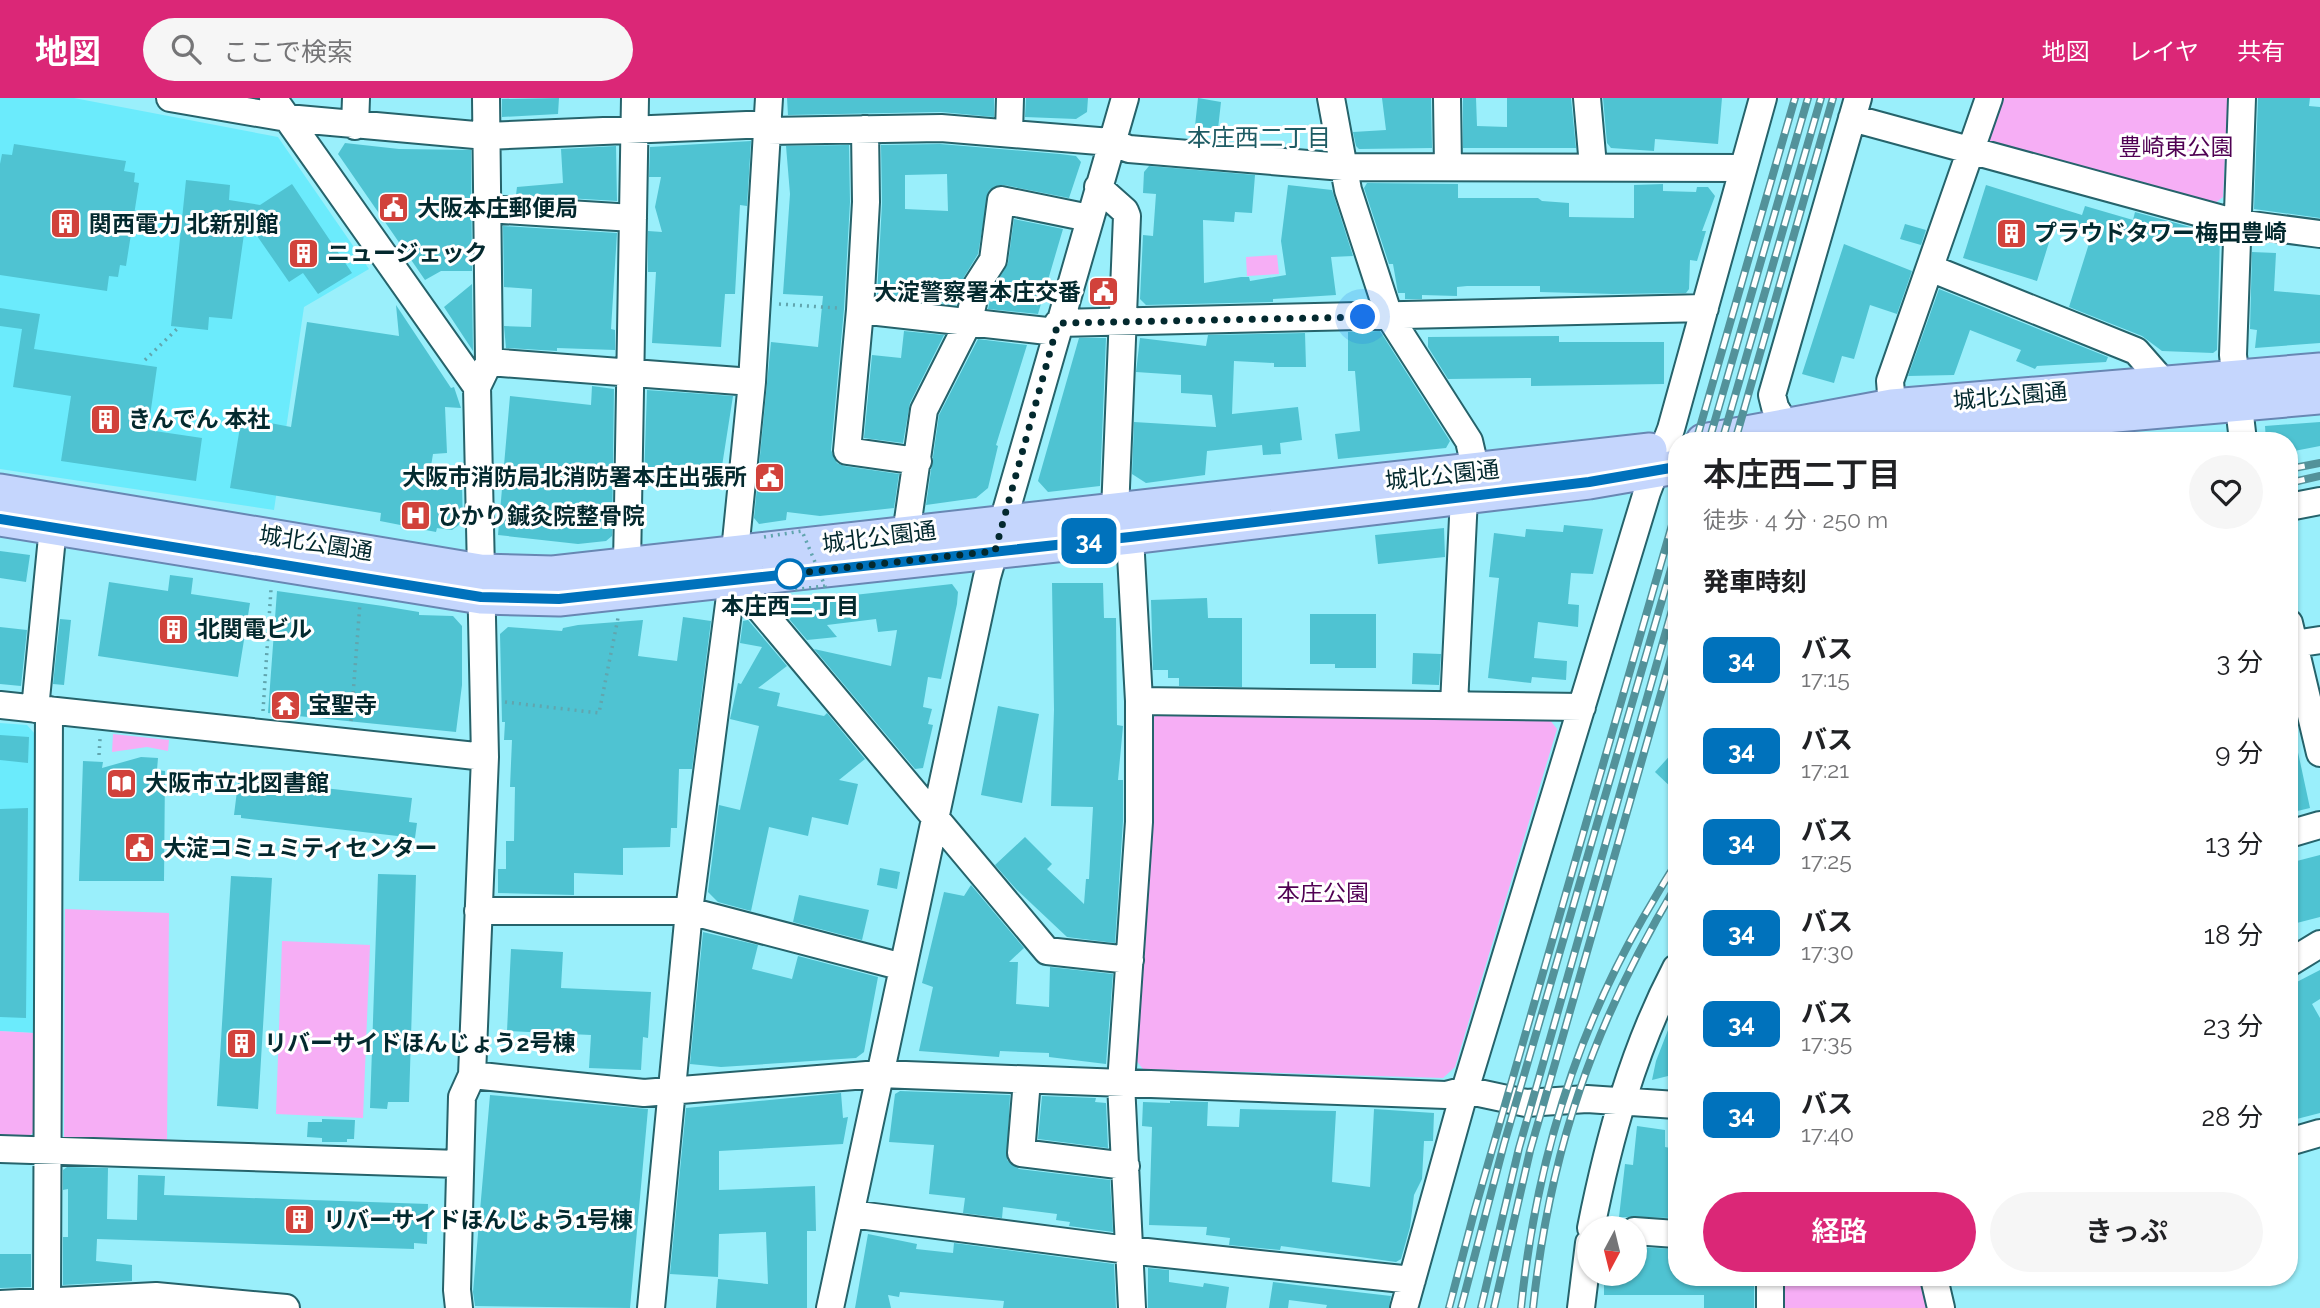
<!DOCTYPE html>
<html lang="ja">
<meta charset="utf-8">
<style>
body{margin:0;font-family:Raleway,"Noto Sans JP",sans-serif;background:#f6f6f6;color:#202124;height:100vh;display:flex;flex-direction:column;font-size:26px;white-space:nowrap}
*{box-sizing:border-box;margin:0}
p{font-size:23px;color:#757577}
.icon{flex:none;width:38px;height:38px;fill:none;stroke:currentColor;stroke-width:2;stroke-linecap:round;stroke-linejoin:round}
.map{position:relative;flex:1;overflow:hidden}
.side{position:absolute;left:1668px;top:334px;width:630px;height:854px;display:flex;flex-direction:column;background:#fff;border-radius:28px;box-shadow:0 2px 5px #0004}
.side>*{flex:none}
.badge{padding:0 14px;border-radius:10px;font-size:24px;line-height:46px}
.needle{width:46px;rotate:187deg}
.fabs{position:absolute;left:1577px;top:1118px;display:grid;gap:14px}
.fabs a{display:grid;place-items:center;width:70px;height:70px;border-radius:50%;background:#fff;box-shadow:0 2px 5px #0004;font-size:35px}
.you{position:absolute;width:35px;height:35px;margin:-18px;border:5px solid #fff;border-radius:50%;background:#1a73e8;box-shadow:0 0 0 10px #1a73e833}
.map>.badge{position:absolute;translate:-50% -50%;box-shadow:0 0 0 4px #fff}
h2{padding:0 35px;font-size:26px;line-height:63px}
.round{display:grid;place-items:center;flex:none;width:74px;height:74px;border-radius:37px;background:#f6f6f6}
.head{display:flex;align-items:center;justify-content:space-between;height:119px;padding:0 35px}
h1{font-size:33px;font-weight:600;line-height:52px}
.button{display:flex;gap:14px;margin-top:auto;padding:14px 35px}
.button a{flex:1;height:80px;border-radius:42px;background:#db2777;color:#fff;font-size:28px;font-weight:600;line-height:80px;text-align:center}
.button a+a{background:#f6f6f6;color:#202124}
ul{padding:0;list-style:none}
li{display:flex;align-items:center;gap:21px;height:91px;padding:0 35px}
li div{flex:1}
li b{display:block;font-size:26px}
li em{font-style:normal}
li .badge{min-width:77px;font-weight:700;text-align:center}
header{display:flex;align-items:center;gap:42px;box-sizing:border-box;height:98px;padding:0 35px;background:#db2777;color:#fff}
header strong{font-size:33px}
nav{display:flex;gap:38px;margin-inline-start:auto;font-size:24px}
.search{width:490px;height:63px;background:#f6f6f6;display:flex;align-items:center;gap:18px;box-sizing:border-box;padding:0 24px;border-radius:38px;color:#757577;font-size:26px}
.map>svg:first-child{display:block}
.built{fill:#6bebfc}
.green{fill:#f6aef5}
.building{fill:#4fc3d2;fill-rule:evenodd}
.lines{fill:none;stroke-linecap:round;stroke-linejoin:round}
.minor-casing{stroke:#26636b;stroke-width:30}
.major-casing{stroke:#6887b3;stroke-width:37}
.path{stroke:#61a5ae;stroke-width:3.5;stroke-dasharray:2 5;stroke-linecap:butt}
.minor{stroke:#fff;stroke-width:26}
.major{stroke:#c5d6fd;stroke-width:33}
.rail-casing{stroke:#53929a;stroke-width:8}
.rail{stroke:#fff;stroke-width:5;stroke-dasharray:16;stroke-linecap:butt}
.path-bridge{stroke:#61a5ae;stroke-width:3.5;stroke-dasharray:2 5;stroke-linecap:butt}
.line-casing{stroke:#fff;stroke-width:16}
.line{stroke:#0072bc;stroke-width:10}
.walk{stroke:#03292e;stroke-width:7;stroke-dasharray:0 12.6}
.stop-dot{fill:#fff;stroke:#0072bc;stroke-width:3.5}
.labels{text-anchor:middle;stroke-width:6;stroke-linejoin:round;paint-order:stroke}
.park-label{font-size:23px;fill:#500053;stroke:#fff}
.poi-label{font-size:23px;font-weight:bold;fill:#03292e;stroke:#fff;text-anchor:start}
.street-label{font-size:23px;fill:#03292e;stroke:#fff}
.stop-label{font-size:23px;font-weight:bold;fill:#03292e;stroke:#fff}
.neighbourhood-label{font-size:24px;fill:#1d5b63;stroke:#fff}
</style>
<header>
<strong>地図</strong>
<div class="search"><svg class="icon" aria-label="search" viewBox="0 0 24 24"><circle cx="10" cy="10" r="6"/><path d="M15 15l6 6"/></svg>ここで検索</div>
<nav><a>地図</a><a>レイヤ</a><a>共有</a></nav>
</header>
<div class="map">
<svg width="2320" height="1210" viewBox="0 0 2320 1210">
<rect width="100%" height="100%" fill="#9aeffb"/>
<path class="built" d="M0,0H74L278,39L369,171L304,209L274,412L0,371Z
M0,625L27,627L35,636L34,935L0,933Z"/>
<path class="green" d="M1995,0H2228L2223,99L2210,109L1992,47L1983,34Z
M1277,157L1279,176L1247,178L1246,159Z
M1156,617L1550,622L1557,631L1455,969L1443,980L1143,971L1135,961L1149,625Z
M113,636L169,642L168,653L147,649L112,654Z
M65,811L169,815L167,1044L64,1039Z
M282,843L370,847L363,1020L276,1016Z
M0,933L34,935V1034L25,1042L0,1041Z
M1783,1180H1921L1928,1210H1784Z"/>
<path class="building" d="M559,0L558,16L502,19V1Z
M787,0H994V19L941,14L788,17Z
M1026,0H1088L1087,14L1076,21L1025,19Z
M1198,0L1221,4L1218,31L1195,28Z
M1382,0H1431L1432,50L1359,51L1356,48L1353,34L1386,32Z
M1463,0H1476L1477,28L1507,29V0H1571L1576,50H1463Z
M1603,0H1722L1718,46L1655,41L1654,53L1611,50L1607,45Z
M2258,0H2310L2309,8L2320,9V120L2254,111Z
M751,43L747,108L740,107L735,196H725L721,249L652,245L656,174H648V133L662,134L655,109L661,79H649L650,49Z
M345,45L399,51L471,52L472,173H441L425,182L338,56Z
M14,46L126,63L124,73L135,75L134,84L139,85L126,168L120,167L118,179L109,178L107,193L0,177V66L2,56L12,57Z
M940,46L1060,56L1076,58L1081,64L1069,100L1004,87L989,92L978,156L964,179L956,207L877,198L882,105L881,47ZM947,76L948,113L905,111V77Z
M849,47L850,104L844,211L831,352L837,365L844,368L899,376L894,410L820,418L787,414L786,422L759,426L754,420L771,244L818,249L823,198L783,196L790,96L786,48Z
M616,48L617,103L516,97L517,89L563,85L561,51Z
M1149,68L1255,77L1252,115L1235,114L1234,124L1203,122L1204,185L1241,179H1249L1250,183L1286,177L1281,143L1288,87L1332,92L1353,158L1331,159L1336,197L1273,201V204L1146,207L1140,201L1143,137L1153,138L1156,96L1143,95L1144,74Z
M186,82L230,87L229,102L260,107L292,86L352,175L318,196L303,175L289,184L246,122L232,221L209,219L208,232L171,228Z
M1367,85L1458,86V100H1538L1542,103L1569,105V119L1634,120V87L1663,86V93L1696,94L1697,89H1708L1715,98L1702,133H1706L1697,163L1690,162L1689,191L1686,195L1613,196L1540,194V188H1467L1457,189V198L1422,197V201H1405V195H1398L1393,166H1389L1364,90Z
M1986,87L2082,117L2085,108L2133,122L2135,114L2220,137L2217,252L2213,255L2162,253L2142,238L2069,209L2092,136L2055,125L2037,183L1963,160Z
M1014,121L1063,131L1038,216L988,211L992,193L1008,165Z
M1905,126L1926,132L1921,147L1900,141Z
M503,128L617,135L611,231L615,232V252L557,250V253L506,250L504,228L531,229L532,191L504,189Z
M1844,146L1912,173L1897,216L1870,207L1854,261L1842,258L1834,285L1802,276Z
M2252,154L2276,155L2274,193L2320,197V245L2255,250L2257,232L2250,231Z
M1098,180L1109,184L1108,205L1091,200Z
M472,186L473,253L444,209Z
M1939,191L2108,259L2106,264L2037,268L2035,271L2016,263L2021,252L1970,232L1954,277L1908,278Z
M396,207L451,290L454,289L461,310L445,309L447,355L433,356L428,386L462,389L463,424L452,432L437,430L436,434L380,423L381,415L230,390L240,329L263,334L265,324L291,329L307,224L399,238Z
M0,210L40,216L34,251L157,269L148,332L202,340L196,383L61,363L71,298L13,289L22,231L0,228Z
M904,233L944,237L910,305L903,345L864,340L872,257L901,260Z
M1380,233L1450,343L1446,350L1338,361L1335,336L1360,333L1355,273H1348V234Z
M1305,235L1306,269H1274V265L1234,263L1232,316L1298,309L1302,342L1280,345L1281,356L1263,357L1262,347L1207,353L1205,377L1146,385L1132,376L1134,324L1216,329L1212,297L1181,295V277L1136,274L1140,240L1206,248L1208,237Z
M1559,238V244H1664V286L1531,288V280L1448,281L1428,249V239Z
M1079,240H1106L1100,388L1048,394L1038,383Z
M978,241L1027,247L996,347L998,348L988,390L976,400L926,407L939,317Z
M592,288L614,291L612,438L606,443L578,446L498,437L510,298L591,307Z
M647,292L733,298L722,368L728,369L726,388L669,380V382L644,381Z
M2320,324V348L2289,354V343H2266L2265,328Z
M1564,427L1603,431L1593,476L1571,475L1568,506L1579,507L1578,529L1538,524L1534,560L1567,563L1566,582L1532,579L1531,585L1488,580L1499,480L1489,479L1494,435L1525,439L1526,431L1563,434Z
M1444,430L1445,459L1378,466L1375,437Z
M0,453L30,457L26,484L0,480Z
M170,477L193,480L191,496L250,505L238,579L98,558L109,484L168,493Z
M1052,485H1103L1104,520H1116L1117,627L1123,628L1118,682H1123V723L1115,845L1067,839L1016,791L995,767L1025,739L1052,766L1047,771L1084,806L1086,781H1089L1093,709L1051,708L1054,612Z
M952,486L958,494L957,506L941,581L928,579L923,609L932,611L928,626L933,627L923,670L915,671L814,551L891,568L897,532L878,534L876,521L827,527L837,539L807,542L779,509L783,505Z
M277,493L383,508L419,514V517L453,518L462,528V587L456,634L268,615Z
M1207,500L1208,520H1242V589L1179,588V580H1168V572H1153L1151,502Z
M1310,516H1376V570H1335V566H1310Z
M683,519L711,523L692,671H679L677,730H671L670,749L623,750V777L574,775V797L498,795V771H506V743H514L515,689H510L512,642H504L505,624H502L500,536L508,529L562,533L563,530L578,527L643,522L638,558L677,563Z
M60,521L71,522L64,587L53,586Z
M748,522L787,568L758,590L780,595L777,608L824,618L827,615L865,661L839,682L858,686L848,727L812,719L808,738L769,729L751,813L718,804L708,794L719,707L740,712L759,628L730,621L738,585L741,586L762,549L740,545L743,523Z
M0,529L27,532L21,588L0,586Z
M1413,555L1441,556L1439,587L1412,586Z
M998,608L1039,616L1022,705L981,697Z
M0,637L29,639L28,665L0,662Z
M2296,645L2310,710L2289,715V646Z
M1676,651V694L1655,674Z
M141,659L158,660L157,672L165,673L164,783H79L83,663L103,664L102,670Z
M245,681L412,700L409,724L417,725L415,740L241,720V717H234L238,685L245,686Z
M28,710L26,920L0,919V711Z
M2320,757V819L2289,827V765Z
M880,770L900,774L897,791L877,787Z
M378,776L416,777L409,1004H388L387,1011L370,1010Z
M231,778L272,780L258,1011L217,1008Z
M971,787L1024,850L1009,864H1018L1016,906L1049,909L1050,869L1113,876L1106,966L1049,959V955L1000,953L999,959L919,953L933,889L922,885L944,794L964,798Z
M799,797L869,812L862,842L793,824Z
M703,834L758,847L752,871L792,881L798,858L878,879L864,954L856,960L721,969L690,966Z
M511,851L563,854L561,890L651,894L648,940L643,939L641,972L589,970L591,937L507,933Z
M2320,872V901L2312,906L2320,920V1015L2289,1023V888Z
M1675,914L1676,976L1652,982L1656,963Z
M900,993L1010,997L1007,1062L1019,1071L1110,1082L1113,1134L1069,1128L1070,1124L1056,1122L1057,1116L1003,1109L1002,1120L963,1115L965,1100L929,1096L934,1047L889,1044L895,996Z
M841,995L843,1020L848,1019L843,1046L719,1053V1092L815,1088L816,1133H807V1210H716L718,1181L768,1186L766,1134L719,1136L718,1179L670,1176L686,1010Z
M490,997L648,1011L630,1210L475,1208L473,1194Z
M1042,998L1096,1000L1095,1004L1106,1005L1108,1050L1038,1041Z
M1170,1003L1208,1004L1207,1028L1239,1029L1240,1011L1336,1013L1332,1084L1370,1089L1374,1011L1434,1015L1433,1043H1424L1422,1081L1414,1097L1410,1129L1401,1161L1396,1164L1281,1148L1280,1152L1229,1147L1230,1140L1206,1137L1207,1129L1149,1127L1152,1029L1142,1028L1143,1004L1170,1005Z
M322,1021L355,1022L354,1041H347V1044H322V1040L307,1039L308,1024H322Z
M1637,1028L1665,1032V1049L1676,1051V1120L1619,1119L1625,1066L1633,1067Z
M67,1069L108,1070L107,1121L137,1122L138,1077L165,1078L164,1097L428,1106L427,1146L414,1145V1151L97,1141L96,1163L132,1167V1183L63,1187V1139H68V1091L63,1092V1072Z
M868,1136L917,1146L916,1151L953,1155L954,1145L1114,1166L1116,1210H1003L1004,1203L900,1194L899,1199L888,1197L891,1210H855Z
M1634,1149L1676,1151V1180H1754V1210H1704V1197H1604V1176H1634Z
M0,1156H31V1189L0,1190Z
M1148,1170L1169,1172V1184L1203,1189L1204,1185L1229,1189L1226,1210H1148Z
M1273,1184L1296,1187L1391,1198L1389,1210H1326L1327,1207L1289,1202L1288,1210H1269Z"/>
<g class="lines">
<defs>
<path id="minor" d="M170,0L287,20L486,38L769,26
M273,0L477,289L485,659L472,977
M1331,0L1348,92L1389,218L1469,343L1476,373
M1447,0L1448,68
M1587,0L1593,68
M2242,0L2233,257L2243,343
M1852,20L2237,125L2320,136
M355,28L356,0
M865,31L866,104L860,212L1056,234
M768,33L941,30L1111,44L1129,51L1343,69L1743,70
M1009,35L1010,0
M1098,89L1125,113L1127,118L1115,414
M487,111L633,120
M1930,170L2136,253L2165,286
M860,212L847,353L918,363
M1058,225L1705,210
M489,264L752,284
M477,289L489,264L486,0
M1892,308L1890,283L1989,0
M1795,343L1775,309L1772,297L1858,0
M2289,409L2320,403
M906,436L924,312L969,223L977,187L993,162L1001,102L1089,120
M1130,439L1139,603V724L1121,985L1132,1210
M627,468L635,0
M732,483L755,505L1047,853L1130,862
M2289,525L2320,655
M2294,546L2320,542
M1139,603L1582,609
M0,607L485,659
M1454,607L1464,399
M35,611L53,429
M2289,736L2320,727
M478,813H689L903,869
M2289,865L2320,846
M1027,982L1021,1055L1126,1068
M2289,1044L2320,1035
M0,1051L459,1066
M851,1116L1128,1152L1412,1182
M1591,1130C1609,1040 1633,952 1676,870
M1634,1133L1676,1136
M1770,1180V1210
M1934,1180L1941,1210
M47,1202L49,612
M0,1206L156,1198L286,1210
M459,1210L457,1192L462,999L472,977L644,995L879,976L1446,997L1465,992L1526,1005L1587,1001L1676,1007
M651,1210L689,813L732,483L752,284L769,0
M830,1210L987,479L1125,0
M1404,1210L1465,992L1647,394L1671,331L1763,0
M1581,1210L1589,1145"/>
<path id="major" d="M1703,343L1892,308L2320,272
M1821,343L2320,299
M0,393L480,473L553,475L1650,352
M0,421L481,499L559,501L1130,439L1589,384L1676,369"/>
</defs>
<use href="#minor" class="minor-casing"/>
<use href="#major" class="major-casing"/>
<path class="path" d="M779,206L837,210
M145,262L178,230
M505,604L599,615L618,520
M263,613L271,491
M351,623L360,505
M99,657L100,641"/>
<use href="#minor" class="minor"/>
<use href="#major" class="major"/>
<defs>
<path id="rail" d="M1696,343L1795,0
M1709,343L1808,0
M1722,343L1821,0
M1735,343L1833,0
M2289,371L2320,365
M2289,385L2320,378
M1449,1210L1475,1111L1676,413
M1461,1210L1504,1046L1676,454
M1481,1210L1519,1050L1676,498
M1494,1210L1530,1053L1676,543
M1521,1210C1535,1073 1574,939 1643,820C1654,802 1664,783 1676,766
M1533,1210C1550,1051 1594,925 1676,788"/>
</defs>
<use href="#rail" class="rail-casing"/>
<use href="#rail" class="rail"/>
<path class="path-bridge" d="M764,439L802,433L825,488L791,492"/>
</g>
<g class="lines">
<defs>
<path id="line" d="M0,421L481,499L559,501L1130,439L1589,384L1676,369"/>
</defs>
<use href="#line" class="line-casing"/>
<use href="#line" class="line"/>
<path class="walk" d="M790,476L781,477L995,453L1058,225L1363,219"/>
</g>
<defs>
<symbol id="civic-square" viewBox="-11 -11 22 22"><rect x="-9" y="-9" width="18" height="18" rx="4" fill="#d1423b" stroke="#fff"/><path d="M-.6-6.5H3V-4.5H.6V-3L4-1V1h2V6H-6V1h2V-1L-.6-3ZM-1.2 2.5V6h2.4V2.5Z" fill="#fff"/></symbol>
<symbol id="building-square" viewBox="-11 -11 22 22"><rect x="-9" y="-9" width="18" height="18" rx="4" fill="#d1423b" stroke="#fff"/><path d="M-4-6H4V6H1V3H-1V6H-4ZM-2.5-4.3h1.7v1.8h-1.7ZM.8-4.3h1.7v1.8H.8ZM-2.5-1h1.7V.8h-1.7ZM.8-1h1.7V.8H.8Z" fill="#fff"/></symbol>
<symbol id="hospital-square" viewBox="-11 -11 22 22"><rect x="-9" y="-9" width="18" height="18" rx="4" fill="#d1423b" stroke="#fff"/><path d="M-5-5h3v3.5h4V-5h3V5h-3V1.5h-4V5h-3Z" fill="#fff"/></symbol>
<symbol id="temple-square" viewBox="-11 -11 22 22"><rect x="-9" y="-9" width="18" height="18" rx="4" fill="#d1423b" stroke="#fff"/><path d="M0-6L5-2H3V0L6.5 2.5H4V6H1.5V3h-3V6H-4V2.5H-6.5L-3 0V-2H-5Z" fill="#fff"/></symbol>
<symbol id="library-square" viewBox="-11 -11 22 22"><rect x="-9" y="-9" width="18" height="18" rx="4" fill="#d1423b" stroke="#fff"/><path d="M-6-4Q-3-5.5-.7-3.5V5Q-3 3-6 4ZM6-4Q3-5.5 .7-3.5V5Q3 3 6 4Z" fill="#fff"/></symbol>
</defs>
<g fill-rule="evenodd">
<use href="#civic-square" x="376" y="92" width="35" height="35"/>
<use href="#building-square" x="48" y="108" width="35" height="35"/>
<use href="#building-square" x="1994" y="118" width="35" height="35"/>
<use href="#building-square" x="286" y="138" width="35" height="35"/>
<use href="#civic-square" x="1086" y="176" width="35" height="35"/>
<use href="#building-square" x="88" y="304" width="35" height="35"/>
<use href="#civic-square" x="752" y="362" width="35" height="35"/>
<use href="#hospital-square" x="398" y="400" width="35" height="35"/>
<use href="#building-square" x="156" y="514" width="35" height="35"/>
<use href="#temple-square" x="268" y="590" width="35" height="35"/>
<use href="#library-square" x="104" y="668" width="35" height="35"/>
<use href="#civic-square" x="122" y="732" width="35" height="35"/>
<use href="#building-square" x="224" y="928" width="35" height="35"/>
<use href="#building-square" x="282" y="1104" width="35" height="35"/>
</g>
<circle class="stop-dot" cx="790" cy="476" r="14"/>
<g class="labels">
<g class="park-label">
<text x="2176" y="57">豊崎東公園</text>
<text x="1323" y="803">本庄公園</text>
</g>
<g class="poi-label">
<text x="417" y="118">大阪本庄郵便局</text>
<text x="89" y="134">関西電力 北新別館</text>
<text x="2034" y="143">プラウドタワー梅田豊崎</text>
<text x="327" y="163">ニュージェック</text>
<text x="1081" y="202" text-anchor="end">大淀警察署本庄交番</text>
<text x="128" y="329">きんでん 本社</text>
<text x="747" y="387" text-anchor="end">大阪市消防局北消防署本庄出張所</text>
<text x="438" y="426">ひかり鍼灸院整骨院</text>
<text x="197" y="539">北関電ビル</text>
<text x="308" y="615">宝聖寺</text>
<text x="145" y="693">大阪市立北図書館</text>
<text x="163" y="758">大淀コミュミティセンター</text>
<text x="264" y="953">リバーサイドほんじょう2号棟</text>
<text x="323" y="1130">リバーサイドほんじょう1号棟</text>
</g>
<g class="street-label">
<text transform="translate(2010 298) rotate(-5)" y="8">城北公園通</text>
<text transform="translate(1442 377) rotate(-6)" y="8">城北公園通</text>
<text transform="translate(879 439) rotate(-7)" y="8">城北公園通</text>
<text transform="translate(316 445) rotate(9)" y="8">城北公園通</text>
</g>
<g class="stop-label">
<text x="790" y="516">本庄西二丁目</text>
</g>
<g class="neighbourhood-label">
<text x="1259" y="48">本庄西二丁目</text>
</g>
</g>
</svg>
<div class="fabs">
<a><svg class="needle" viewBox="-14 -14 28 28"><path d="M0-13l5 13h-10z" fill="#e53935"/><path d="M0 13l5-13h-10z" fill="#757577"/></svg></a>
</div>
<div class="you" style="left:1363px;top:219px"></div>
<b class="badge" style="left:1089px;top:443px;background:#0072bc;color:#fff">34</b>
<section class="side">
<div class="head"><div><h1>本庄西二丁目</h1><p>徒歩 · 4 分 · 250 m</p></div><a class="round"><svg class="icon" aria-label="heart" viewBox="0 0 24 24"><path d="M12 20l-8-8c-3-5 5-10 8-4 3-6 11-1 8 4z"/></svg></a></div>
<h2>発車時刻</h2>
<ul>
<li><span class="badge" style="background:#0072bc;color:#fff">34</span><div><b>バス</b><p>17:15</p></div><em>3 分</em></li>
<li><span class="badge" style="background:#0072bc;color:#fff">34</span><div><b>バス</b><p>17:21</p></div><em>9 分</em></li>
<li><span class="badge" style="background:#0072bc;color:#fff">34</span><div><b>バス</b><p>17:25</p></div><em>13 分</em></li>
<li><span class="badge" style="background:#0072bc;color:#fff">34</span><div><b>バス</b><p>17:30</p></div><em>18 分</em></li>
<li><span class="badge" style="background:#0072bc;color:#fff">34</span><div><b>バス</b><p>17:35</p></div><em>23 分</em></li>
<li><span class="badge" style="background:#0072bc;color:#fff">34</span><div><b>バス</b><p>17:40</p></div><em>28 分</em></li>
</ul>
<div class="button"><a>経路</a><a>きっぷ</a></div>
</section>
</div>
